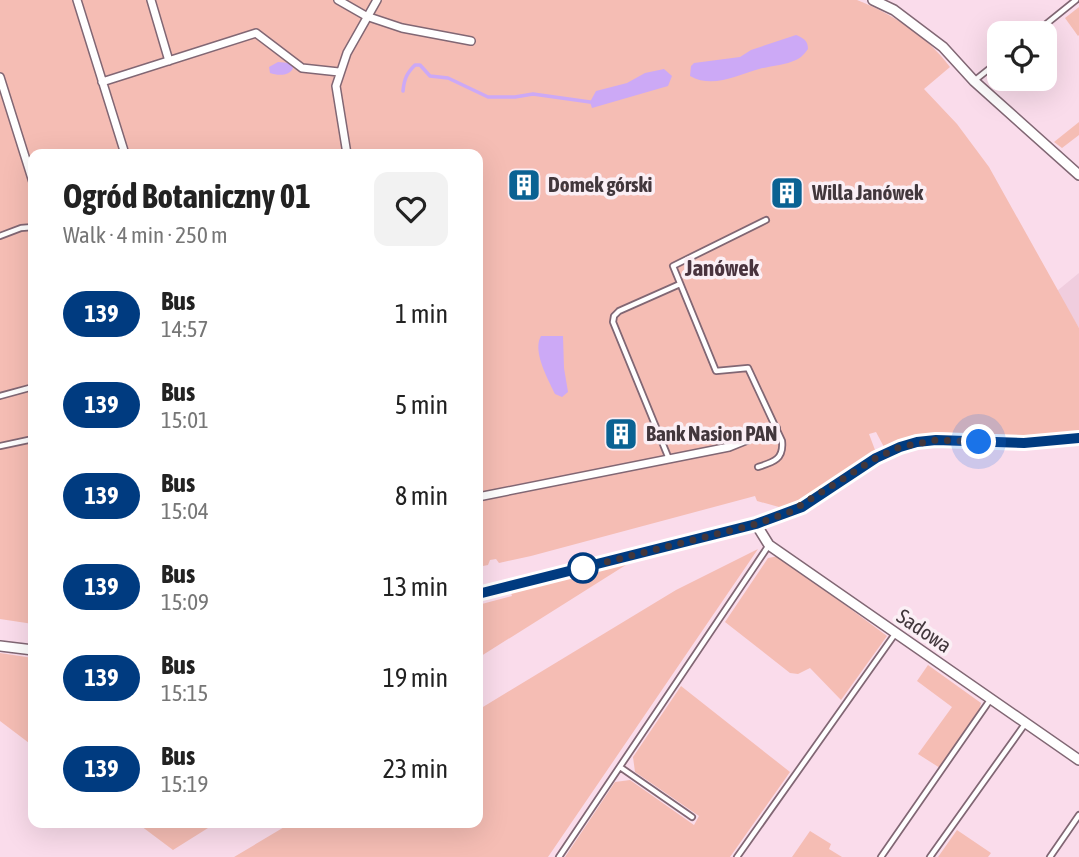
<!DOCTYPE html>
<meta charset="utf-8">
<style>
body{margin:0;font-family:"Asap Condensed",sans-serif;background:#f2f2f2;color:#222;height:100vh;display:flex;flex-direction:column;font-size:26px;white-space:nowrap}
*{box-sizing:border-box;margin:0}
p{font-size:23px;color:#767676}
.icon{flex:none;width:38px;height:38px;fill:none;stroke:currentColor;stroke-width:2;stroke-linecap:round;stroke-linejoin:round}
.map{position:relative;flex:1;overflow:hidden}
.panel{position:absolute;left:28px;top:149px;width:455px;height:679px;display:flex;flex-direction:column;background:#fff;border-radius:14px;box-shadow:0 7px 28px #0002}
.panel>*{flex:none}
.badge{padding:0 14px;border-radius:23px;font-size:24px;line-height:46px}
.controls{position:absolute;left:987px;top:21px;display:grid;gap:14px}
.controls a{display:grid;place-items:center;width:70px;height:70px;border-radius:14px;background:#fff;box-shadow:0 7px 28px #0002;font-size:35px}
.you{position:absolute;width:35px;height:35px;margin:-18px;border:5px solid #fff;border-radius:50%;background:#1a73e8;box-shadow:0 0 0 10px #1a73e833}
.map>.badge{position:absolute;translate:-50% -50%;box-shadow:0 0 0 4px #fff}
.round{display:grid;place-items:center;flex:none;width:74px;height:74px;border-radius:14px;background:#f2f2f2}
.overview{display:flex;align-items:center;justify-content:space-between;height:119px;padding:0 35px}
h1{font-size:33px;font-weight:700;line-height:52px}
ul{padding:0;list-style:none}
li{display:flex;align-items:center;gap:21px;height:91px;padding:0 35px}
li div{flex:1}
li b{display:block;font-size:26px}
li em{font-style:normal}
li .badge{min-width:77px;font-weight:700;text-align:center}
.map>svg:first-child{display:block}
.built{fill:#f0cdde}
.green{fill:#f5bdb4}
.water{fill:#cca9f6}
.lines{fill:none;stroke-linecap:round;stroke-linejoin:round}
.stream{stroke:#cca9f6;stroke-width:3.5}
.service-casing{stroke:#816774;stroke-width:8}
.pedestrian-casing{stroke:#816774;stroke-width:10}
.minor-casing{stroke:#816774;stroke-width:12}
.service{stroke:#fff;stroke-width:4.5}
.pedestrian{stroke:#fff;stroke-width:7}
.minor{stroke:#fff;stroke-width:9}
.line-casing{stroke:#fff;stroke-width:16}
.line{stroke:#003b80;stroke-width:10}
.walk{stroke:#42373c;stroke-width:7;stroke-dasharray:0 12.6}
.stop-dot{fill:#fff;stroke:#003b80;stroke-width:3.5}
.labels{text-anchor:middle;stroke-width:7;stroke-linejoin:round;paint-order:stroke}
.poi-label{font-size:21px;font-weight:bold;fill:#42373c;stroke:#fbeff5;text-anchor:start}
.street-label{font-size:21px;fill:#42373c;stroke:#fbeff5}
.neighbourhood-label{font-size:23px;font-weight:bold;fill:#49333e;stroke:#fbeff5}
</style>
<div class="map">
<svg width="1079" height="857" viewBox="0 0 1079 857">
<rect width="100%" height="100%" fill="#fadceb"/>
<path class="built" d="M1079,273V328L1057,291Z"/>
<path class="green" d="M0,0H857C893,14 928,37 950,67L924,89L957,124L989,167L1079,328V431L1018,438L940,432L913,435L884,447L876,432L869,434L875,450L805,497L780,509L779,507L757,501L755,496L531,556L499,563L496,559L490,560L488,565L478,567V154H33V624L0,619Z
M1079,7V35L1078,36L1065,18Z
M1079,122V135L1062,148L1054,142Z
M758,549L548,857H234L291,823L478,822V710L676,590Z
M779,556L887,636L841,700L810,668L798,674L790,673L725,622L768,558Z
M629,563L478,658V605L512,596L511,593Z
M0,653L33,658V746L0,721Z
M928,665L981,703L979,711L940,768L918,754L952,707L917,681Z
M681,686L790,772L730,857H565L615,782L630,780L694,825L699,816L635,772L633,757Z
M137,823H216L173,850Z
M957,830L991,853L988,857H938Z
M810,831L831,844L829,849L842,857H792Z"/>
<path class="water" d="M796,35C803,38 808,40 808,49C805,53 801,58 796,60C785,65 771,66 759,69C737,75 713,89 690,76L691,66L694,63L740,57L751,50Z
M278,62L290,63L293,68C290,76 278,76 270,73L269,67Z
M664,69L672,76L668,86L592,108L590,102L596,91L627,83L645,73Z
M541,336H563L564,368L568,392L562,397L555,394C548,379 532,351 541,336Z"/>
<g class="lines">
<path class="stream" d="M403,91C404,79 407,73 415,65H420L430,76L448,78L488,97H515L533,94L590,102"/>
<defs>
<path id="service" d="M1035,33L1076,0
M974,81L999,61
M0,236L21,228L33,227
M0,396L33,387
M0,446L33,439
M669,459L613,322L614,316L619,311L680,284
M758,467C774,462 784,459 782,441L748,368L716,371L673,266L766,220
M620,767L692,817
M559,857L769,545
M737,857L895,634
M881,857L990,700
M930,857L1025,724
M1050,857L1079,815"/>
<path id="pedestrian" d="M77,0L125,154
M151,0L169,61
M338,0L366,16L402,28L471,41
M0,77L33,182
M102,82L256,33L302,68L339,72
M347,154L336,86L347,53L377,0
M478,497L729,447L776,428"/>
<path id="minor" d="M873,0L894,10L943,47L974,81L1079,175
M756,524L769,545L1079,760
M478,594L756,524L801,507L876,458L900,447L917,442L936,440L1024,444L1079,437
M0,646L33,650"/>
</defs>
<use href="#service" class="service-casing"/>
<use href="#pedestrian" class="pedestrian-casing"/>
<use href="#minor" class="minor-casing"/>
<use href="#service" class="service"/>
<use href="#pedestrian" class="pedestrian"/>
<use href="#minor" class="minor"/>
</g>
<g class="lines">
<defs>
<path id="line" d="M478,594L756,524L802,507L876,458L900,447L917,442L936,440L1024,443L1079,438"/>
</defs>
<use href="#line" class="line-casing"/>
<use href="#line" class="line"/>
<path class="walk" d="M583,568L756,524L790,512L876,458L900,447L936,440L979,442"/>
</g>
<defs>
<symbol id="building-square" viewBox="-11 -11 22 22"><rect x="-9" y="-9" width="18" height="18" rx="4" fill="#0a6293" stroke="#fbeff5"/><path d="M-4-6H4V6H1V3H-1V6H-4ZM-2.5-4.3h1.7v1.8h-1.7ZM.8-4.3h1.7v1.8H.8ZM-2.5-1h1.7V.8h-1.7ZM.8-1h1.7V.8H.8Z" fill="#fff"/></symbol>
</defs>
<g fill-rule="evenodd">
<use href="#building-square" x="505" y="166" width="38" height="38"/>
<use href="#building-square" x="768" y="174" width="38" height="38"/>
<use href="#building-square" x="602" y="415" width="38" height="38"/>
</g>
<circle class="stop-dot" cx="583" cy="568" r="14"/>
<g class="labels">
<g class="poi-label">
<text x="548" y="192">Domek górski</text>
<text x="812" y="200">Willa Janówek</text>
<text x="646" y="441">Bank Nasion PAN</text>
</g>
<g class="street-label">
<text transform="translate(924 631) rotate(34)" y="7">Sadowa</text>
</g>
<g class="neighbourhood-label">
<text x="722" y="276">Janówek</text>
</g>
</g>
</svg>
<div class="controls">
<a><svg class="icon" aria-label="locate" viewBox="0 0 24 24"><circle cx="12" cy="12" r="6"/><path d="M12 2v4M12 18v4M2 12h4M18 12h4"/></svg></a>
</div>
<div class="you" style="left:979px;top:442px"></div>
<section class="panel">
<div class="overview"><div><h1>Ogród Botaniczny 01</h1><p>Walk · 4 min · 250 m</p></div><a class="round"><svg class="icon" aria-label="heart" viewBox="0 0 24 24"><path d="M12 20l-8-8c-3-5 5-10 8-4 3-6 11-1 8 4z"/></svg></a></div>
<ul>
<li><span class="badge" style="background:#003b80;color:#fff">139</span><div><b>Bus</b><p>14:57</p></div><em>1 min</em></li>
<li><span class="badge" style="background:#003b80;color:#fff">139</span><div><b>Bus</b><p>15:01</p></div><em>5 min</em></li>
<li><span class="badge" style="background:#003b80;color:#fff">139</span><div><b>Bus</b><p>15:04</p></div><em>8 min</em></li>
<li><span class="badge" style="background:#003b80;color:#fff">139</span><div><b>Bus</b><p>15:09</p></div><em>13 min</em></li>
<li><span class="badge" style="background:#003b80;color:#fff">139</span><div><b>Bus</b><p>15:15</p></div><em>19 min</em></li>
<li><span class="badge" style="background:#003b80;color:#fff">139</span><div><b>Bus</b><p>15:19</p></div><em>23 min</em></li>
</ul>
</section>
</div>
